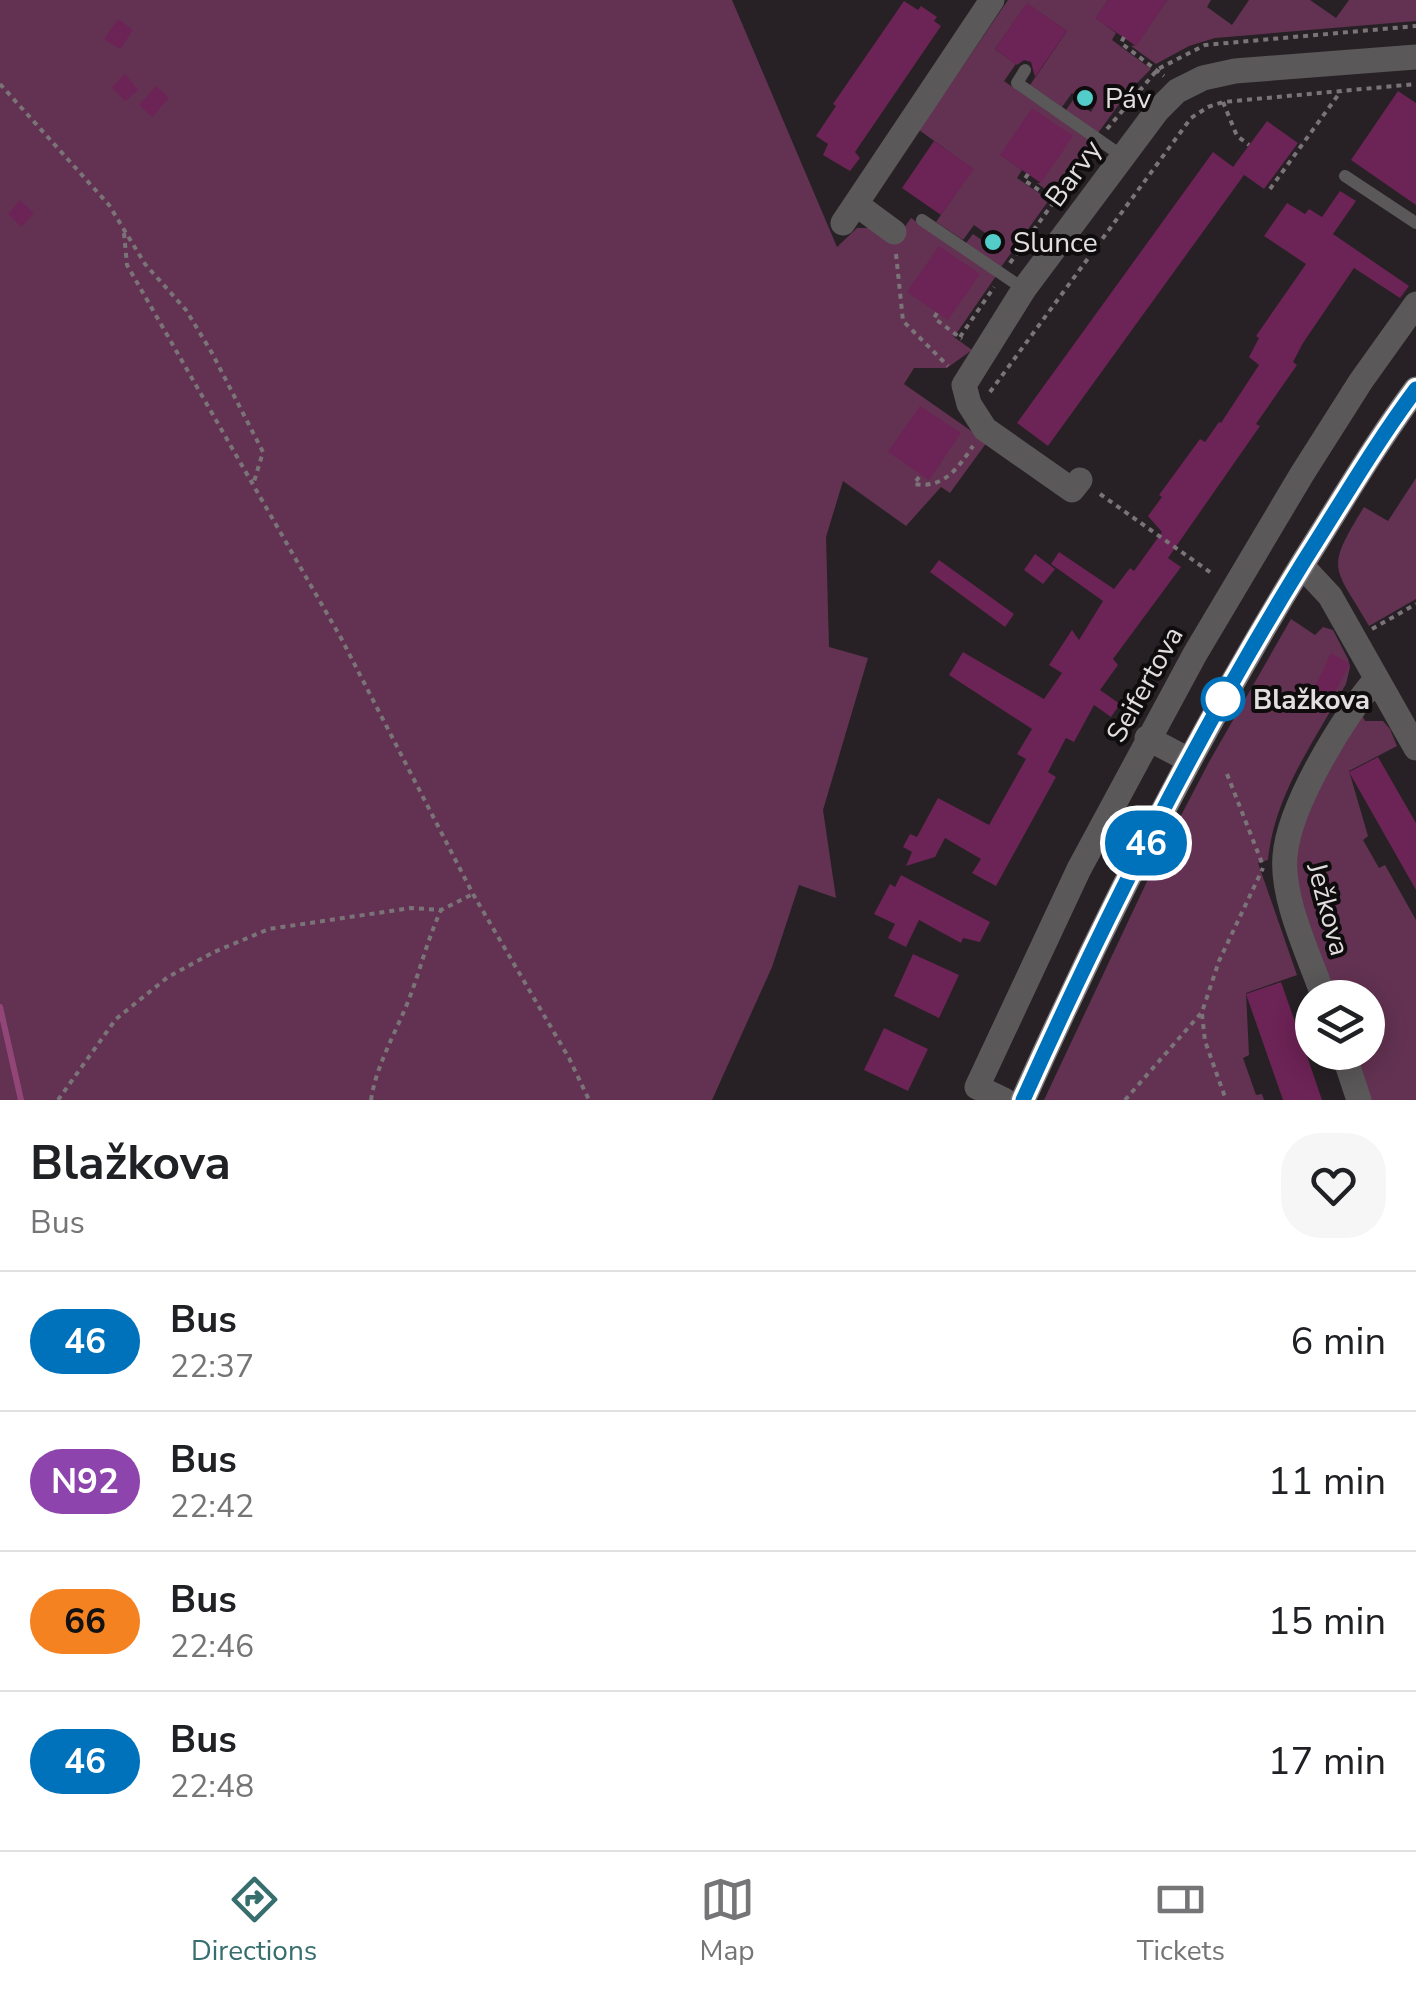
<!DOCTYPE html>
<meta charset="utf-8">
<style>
body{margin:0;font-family:"Nunito Sans",sans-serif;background:#f6f6f6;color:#202124;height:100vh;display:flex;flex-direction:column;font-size:38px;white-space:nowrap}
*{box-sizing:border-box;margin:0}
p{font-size:32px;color:#757577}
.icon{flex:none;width:55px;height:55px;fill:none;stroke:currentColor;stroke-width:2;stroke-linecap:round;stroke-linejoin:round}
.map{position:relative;height:1100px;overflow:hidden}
.details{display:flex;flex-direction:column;background:#fff;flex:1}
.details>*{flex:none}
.badge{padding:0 20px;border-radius:32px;font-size:35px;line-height:65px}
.tools{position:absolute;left:1295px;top:980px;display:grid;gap:20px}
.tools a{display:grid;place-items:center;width:90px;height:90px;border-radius:50%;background:#fff;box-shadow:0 5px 25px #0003;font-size:50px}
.map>.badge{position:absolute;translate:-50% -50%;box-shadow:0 0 0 5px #fff}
.round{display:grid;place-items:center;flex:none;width:105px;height:105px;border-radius:40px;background:#f6f6f6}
.summary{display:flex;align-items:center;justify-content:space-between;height:170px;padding:0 30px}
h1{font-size:48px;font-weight:700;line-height:75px}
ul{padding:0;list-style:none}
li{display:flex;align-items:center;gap:30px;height:140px;padding:0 30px;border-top:2px solid #e0e0e0}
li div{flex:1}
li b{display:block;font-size:38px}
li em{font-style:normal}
li .badge{min-width:110px;font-weight:700;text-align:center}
.menu{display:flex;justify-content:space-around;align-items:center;height:140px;border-top:2px solid #e0e0e0;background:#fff;font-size:28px;color:#757577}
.menu a{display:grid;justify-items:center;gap:5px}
.menu .current{color:#376e6e}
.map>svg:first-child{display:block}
.green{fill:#633252}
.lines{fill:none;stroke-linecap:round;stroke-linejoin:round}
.stream{stroke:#924678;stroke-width:6}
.building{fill:#6c2355}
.path{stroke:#7a7478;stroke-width:4;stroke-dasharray:5 5;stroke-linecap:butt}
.lane{stroke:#5b5859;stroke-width:12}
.street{stroke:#5b5859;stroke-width:25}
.secondary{stroke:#7a7578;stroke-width:25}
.line-casing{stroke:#fff;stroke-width:22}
.line{stroke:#0072bc;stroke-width:15}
.poi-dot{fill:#53cdc9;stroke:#0e0c0d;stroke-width:4}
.stop-dot{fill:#fff;stroke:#0072bc;stroke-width:5}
.labels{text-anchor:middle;stroke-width:8;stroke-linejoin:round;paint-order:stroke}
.poi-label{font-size:28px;fill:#e2dee0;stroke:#0e0c0d;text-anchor:start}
.street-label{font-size:28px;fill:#e2dee0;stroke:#0e0c0d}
.stop-label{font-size:28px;font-weight:bold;fill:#e2dee0;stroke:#0e0c0d;text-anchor:start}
</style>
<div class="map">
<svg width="1416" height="1100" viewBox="0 0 1416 1100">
<rect width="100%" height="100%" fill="#272125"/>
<path class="green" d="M0,0H732L837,247L857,228H904L911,218L996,276L954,337L972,350L947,368H914L904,384L987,442L950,493L941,487L906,526L843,481L826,537L829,647L868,658L823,810L836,898L799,885L772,967L712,1100H0Z
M1008,0H1108L1096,18L1116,33L1112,40L1151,69L1128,92L1098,133L1066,110L1073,100L1091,112L1095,105L1072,93L1062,107L1030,85L1067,31L1027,4L995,49L1016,64L1004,81L1092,142L1053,195L1037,183H1040L1032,109L1001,155L1022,170L1017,178L1049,200L1001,267L966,243L973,234L990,246L995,240L974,225L963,240L936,222L973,169L919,130Z
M1167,0H1211L1207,7L1232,25L1249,0H1310L1336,18L1349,0H1416V21L1215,38L1189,46L1156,64L1131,46L1136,45Z
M1416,478V599L1369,626C1334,565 1324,572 1364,507L1388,521Z
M1291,619L1315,635L1323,627L1333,630L1348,659L1350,667L1346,684C1315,740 1274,795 1268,860L1258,863L1297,975L1246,993L1249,1055L1243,1058L1256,1095L1262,1094L1264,1100H1044L1150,875L1209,762Z
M1363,717L1365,721H1383L1390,729L1397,746L1349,771L1368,836L1363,840L1379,868L1385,865L1416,920V1100H1370L1354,1053L1368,1052V998H1335C1316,942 1281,877 1303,818C1316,785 1338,753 1355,722Z"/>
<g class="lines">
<path class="stream" d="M0,1007L21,1100"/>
</g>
<path class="building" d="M1108,0H1167L1136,46L1095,18Z
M904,1L918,10L921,6L937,17L934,21L941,26L855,152L860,158L850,171L823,155L828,144L816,136L836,106L833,104Z
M1027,3L1067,31L1035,77L1031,62L1024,60L1017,65L995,49Z
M118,19L133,30L120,49L104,39Z
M125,74L138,90L125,101L112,87Z
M156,86L169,98L152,117L139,105Z
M1398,91L1416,103V205L1351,160Z
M1032,108L1073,136L1041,183L1000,155Z
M1267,121L1298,143L1264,189L1233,167Z
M934,141L974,169L941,215L902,188Z
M1213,152L1244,175L1048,446L1017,423Z
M1340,191L1356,201L1333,234L1409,286L1400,298L1354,268L1303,343L1293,362L1297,365L1256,424L1260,426L1168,558L1181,567L1113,659L1118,665L1100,690L1120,704L1111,717L1094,705L1074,742L1066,738L1048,772L1056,777L996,886L972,873L981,859L945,838L935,857L906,866L912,852L903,847L910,834L917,837L938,798L989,825L1026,759L1017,754L1032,729L949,675L963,652L1044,699L1062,673L1049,665L1072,630L1079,640L1103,601L1051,564L1059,552L1114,589L1130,568L1134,571L1162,532L1148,516L1162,497L1159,495L1200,439L1205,442L1219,422L1221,423L1259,365L1249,357L1259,338L1256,336L1306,264L1264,236L1287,203L1305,214L1309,209L1322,217Z
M20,200L34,213L21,227L8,214Z
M939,246L980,274L948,320L907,292Z
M920,406L961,433L929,480L888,452Z
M1035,554L1055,569L1043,584L1024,570Z
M939,560L1014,614L1005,627L930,572Z
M1331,653L1350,664L1331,699L1314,689Z
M1378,757L1416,823V890L1349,772Z
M901,875L990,922L980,942L963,938L961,943L919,920L906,947L888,938L895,924L874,914L890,884L895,887Z
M913,954L959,975L939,1018L894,996Z
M1281,982L1307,1056L1322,1100H1283L1246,994Z
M884,1028L928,1049L908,1091L864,1070Z"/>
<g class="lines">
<path class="path" d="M1124,37L1121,43L1164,76
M0,84L109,205L145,264L186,310L212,353L263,452L253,485
M1223,102L1237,136L1249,145
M1107,129L1158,69L1205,45L1416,26
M1028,174L1024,180L1055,201
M1270,189L1341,91
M124,233L127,265L341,638L473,894L569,1058L589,1100
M896,254L903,321L948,366
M1010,263L1089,153
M937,313L934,318L962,339
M960,337L994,287
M990,392L1191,118L1208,107L1223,102L1416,84
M919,477L914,484C944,489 958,468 973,446
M1100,494L1214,575
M1372,629L1416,604
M1227,774L1262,863
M1202,1014L1205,1041L1226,1100
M58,1100L116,1019L168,977L214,952L269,929L411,908L441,910L473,894
M371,1100C377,1061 399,1028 412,991C422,963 429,936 441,910
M1125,1100L1202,1012L1219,961L1263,868"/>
<path class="lane" d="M1025,70L1017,83L1122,156
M1345,176L1416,223
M922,220L1024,289"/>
<path class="street" d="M856,204L894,232
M843,223L992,0
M1080,480L1072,490L985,429L969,404L964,385L1024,289L1157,111L1177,91L1203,78L1235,71L1416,57
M1302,566L1330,596L1416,748
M1147,738L1189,760
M1324,998C1310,957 1281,899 1285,856C1289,805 1343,718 1376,679
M1343,1052L1359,1100
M1004,1100L977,1087L1079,869L1195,654L1302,474L1361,381L1416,304"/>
<path class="secondary" d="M1023,1100C1106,915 1198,734 1304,561C1341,503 1375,444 1416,389"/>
</g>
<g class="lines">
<defs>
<path id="line" d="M1023,1100C1106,915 1197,734 1304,561C1341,503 1375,444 1416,389"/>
</defs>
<use href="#line" class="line-casing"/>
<use href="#line" class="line"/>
</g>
<g class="poi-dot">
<circle cx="1085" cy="98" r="10"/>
<circle cx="993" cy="242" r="10"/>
</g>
<circle class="stop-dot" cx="1223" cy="699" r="20"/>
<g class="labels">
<g class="poi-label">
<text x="1105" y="108">Páv</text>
<text x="1013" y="252">Slunce</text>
</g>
<g class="street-label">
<text transform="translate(1073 173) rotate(-54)" y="10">Barvy</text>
<text transform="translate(1144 684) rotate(-61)" y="10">Seifertova</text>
<text transform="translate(1329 909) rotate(75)" y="10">Ježkova</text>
</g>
<g class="stop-label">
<text x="1253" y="709">Blažkova</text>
</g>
</g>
</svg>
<div class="tools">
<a><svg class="icon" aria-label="layers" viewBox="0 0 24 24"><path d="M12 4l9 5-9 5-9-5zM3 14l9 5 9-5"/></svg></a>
</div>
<b class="badge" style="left:1146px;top:843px;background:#0072bc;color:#fff">46</b>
</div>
<section class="details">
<div class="summary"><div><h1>Blažkova</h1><p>Bus</p></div><a class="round"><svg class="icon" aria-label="heart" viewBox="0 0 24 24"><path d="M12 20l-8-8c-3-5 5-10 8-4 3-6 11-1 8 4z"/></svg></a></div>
<ul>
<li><span class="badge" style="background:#0072bc;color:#fff">46</span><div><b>Bus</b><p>22:37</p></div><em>6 min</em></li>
<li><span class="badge" style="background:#8e44ad;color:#fff">N92</span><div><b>Bus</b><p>22:42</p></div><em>11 min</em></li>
<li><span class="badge" style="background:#f58220;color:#111">66</span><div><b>Bus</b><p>22:46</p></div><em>15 min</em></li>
<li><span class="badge" style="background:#0072bc;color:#fff">46</span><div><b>Bus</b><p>22:48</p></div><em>17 min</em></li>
</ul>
</section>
<nav class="menu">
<a class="current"><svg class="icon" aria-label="directions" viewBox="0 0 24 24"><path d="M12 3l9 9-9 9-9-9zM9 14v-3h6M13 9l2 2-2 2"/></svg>Directions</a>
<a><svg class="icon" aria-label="map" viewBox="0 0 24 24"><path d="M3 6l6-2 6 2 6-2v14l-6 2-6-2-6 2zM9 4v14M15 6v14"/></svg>Map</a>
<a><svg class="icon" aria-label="tickets" viewBox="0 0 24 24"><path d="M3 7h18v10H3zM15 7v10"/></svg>Tickets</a>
</nav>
